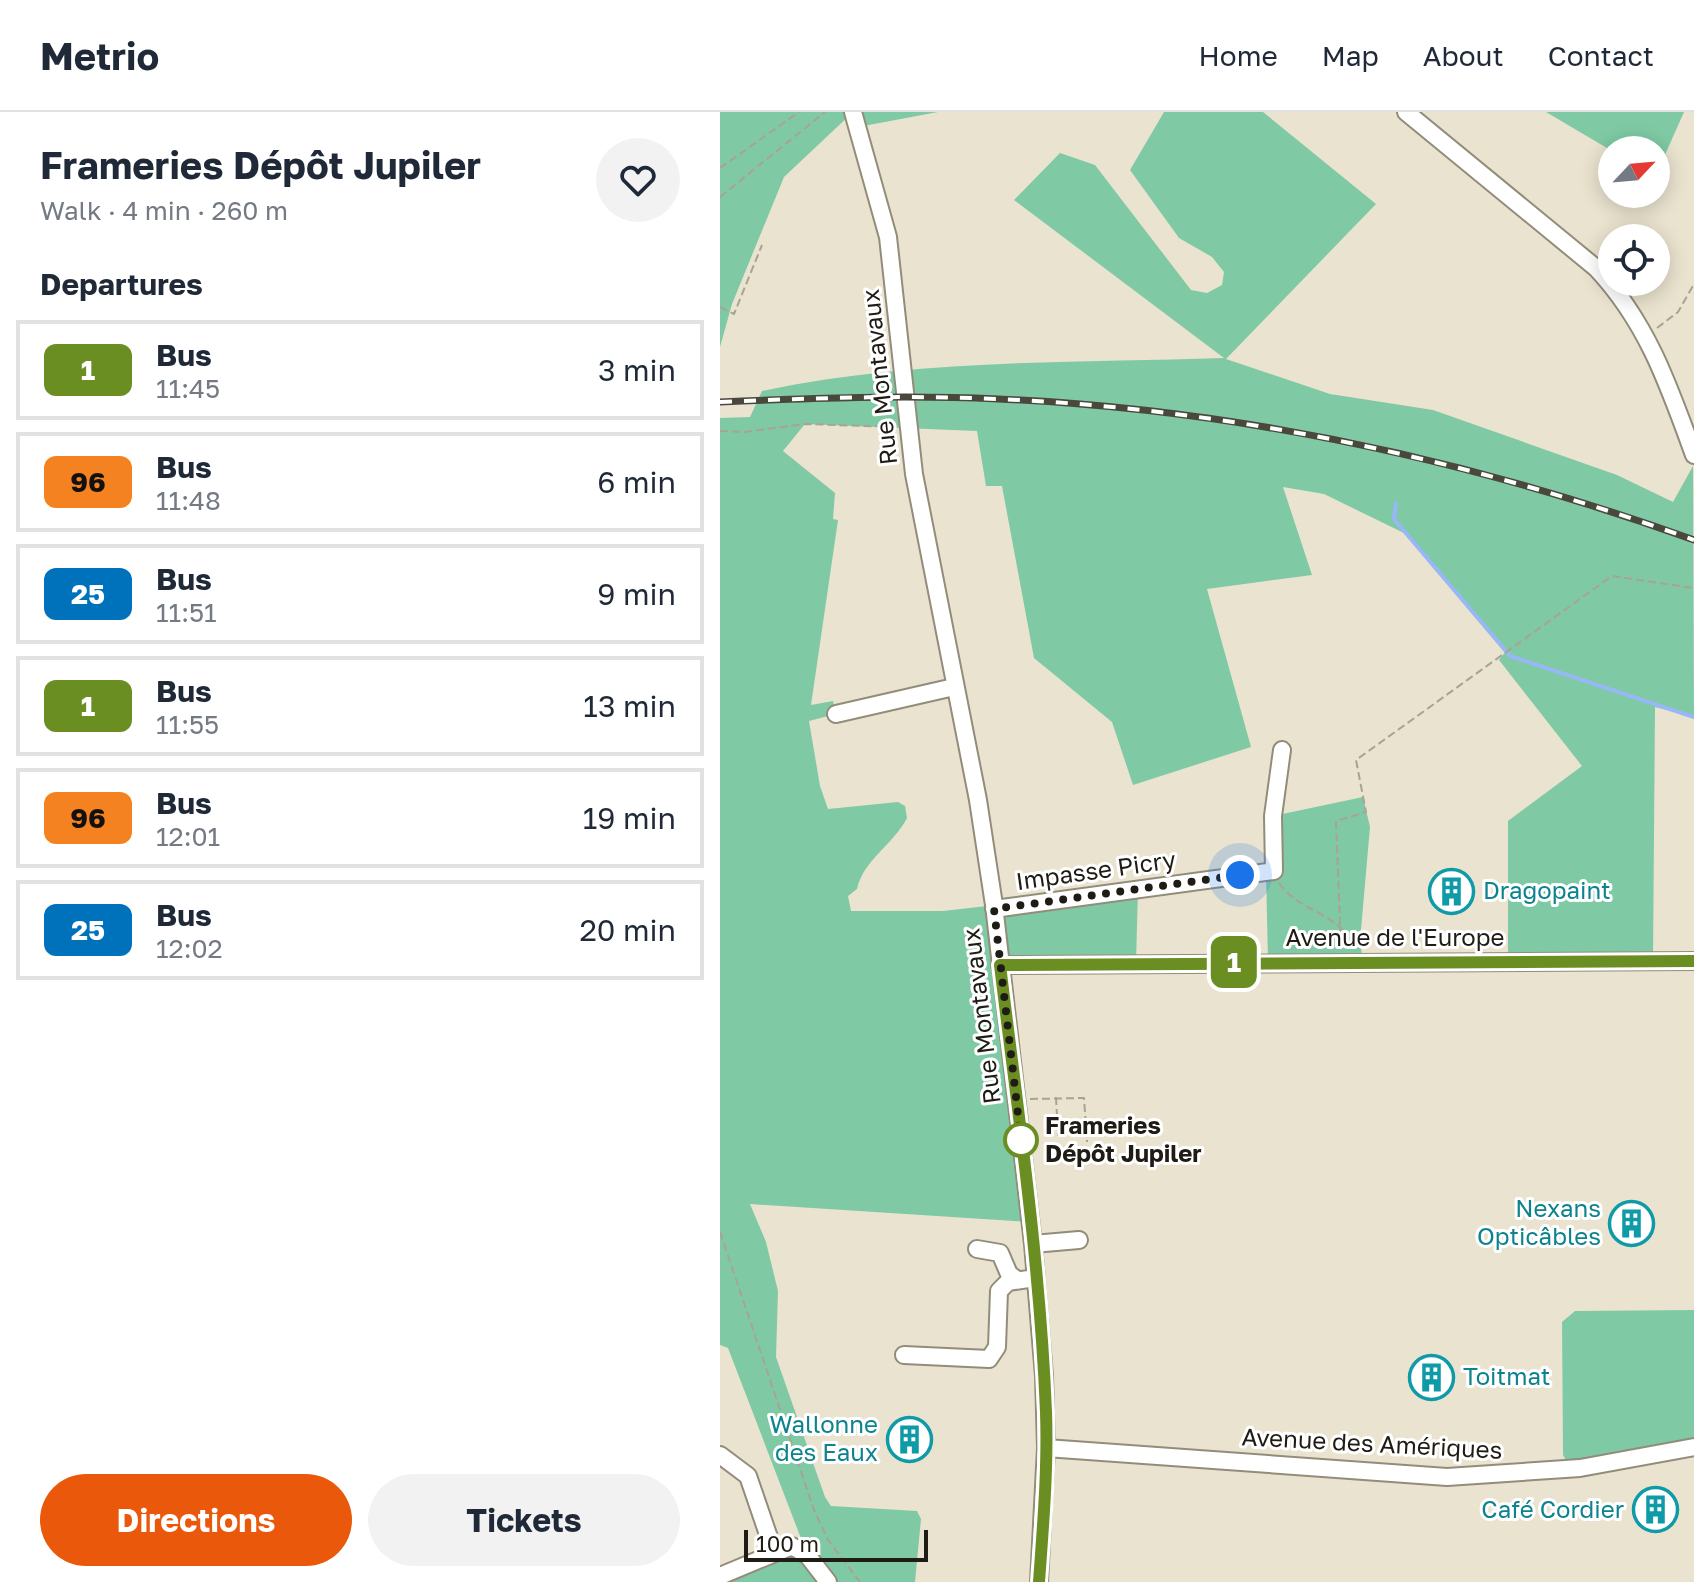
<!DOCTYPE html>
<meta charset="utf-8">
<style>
body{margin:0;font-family:"Golos Text",sans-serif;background:#f2f2f3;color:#1f2937;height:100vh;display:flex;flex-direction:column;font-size:30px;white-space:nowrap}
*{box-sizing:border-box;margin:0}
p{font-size:26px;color:#747a83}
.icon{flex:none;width:44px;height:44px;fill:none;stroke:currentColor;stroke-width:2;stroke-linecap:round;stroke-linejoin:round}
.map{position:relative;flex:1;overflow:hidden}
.sheet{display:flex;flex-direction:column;background:#fff;width:720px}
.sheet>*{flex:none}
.badge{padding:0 16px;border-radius:12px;font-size:28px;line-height:52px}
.needle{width:52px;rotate:64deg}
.buttons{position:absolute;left:878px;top:24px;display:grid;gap:16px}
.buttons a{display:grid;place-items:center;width:72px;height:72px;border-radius:50%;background:#fff;box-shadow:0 4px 20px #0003;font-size:40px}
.scale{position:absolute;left:24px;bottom:20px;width:184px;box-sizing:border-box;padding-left:8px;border:4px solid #1f1c15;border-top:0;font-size:22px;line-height:28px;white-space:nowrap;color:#1f1c15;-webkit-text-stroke:6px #fff;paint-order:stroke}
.you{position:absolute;width:40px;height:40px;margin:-20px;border:6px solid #fff;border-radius:50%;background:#1a73e8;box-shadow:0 0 0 12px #1a73e833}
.map>.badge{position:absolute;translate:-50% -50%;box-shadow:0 0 0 4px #fff}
h2{padding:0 40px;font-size:30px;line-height:72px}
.round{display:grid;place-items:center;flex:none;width:84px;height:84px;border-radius:42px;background:#f2f2f3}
.overview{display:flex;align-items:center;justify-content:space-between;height:136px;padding:0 40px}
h1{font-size:38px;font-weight:700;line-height:60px}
.button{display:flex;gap:16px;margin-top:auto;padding:16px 40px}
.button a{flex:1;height:92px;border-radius:48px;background:#ea580c;color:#fff;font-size:32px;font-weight:700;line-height:92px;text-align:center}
.button a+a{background:#f2f2f3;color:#1f2937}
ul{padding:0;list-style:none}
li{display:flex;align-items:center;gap:24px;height:100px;margin:0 16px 12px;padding:0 24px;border:4px solid #e0e1e3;border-radius:0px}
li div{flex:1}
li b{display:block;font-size:30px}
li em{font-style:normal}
li .badge{min-width:88px;font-weight:700;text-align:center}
header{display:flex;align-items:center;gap:48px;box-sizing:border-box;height:112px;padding:0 40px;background:#fff;border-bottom:2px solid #e0e1e3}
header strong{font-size:38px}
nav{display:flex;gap:44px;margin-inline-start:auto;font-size:28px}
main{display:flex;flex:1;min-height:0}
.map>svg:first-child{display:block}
.green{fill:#7fcaa4}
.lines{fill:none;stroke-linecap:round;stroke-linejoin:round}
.stream{stroke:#97b7f7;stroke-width:4}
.minor-casing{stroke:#928c7a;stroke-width:20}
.path{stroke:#a9a393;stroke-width:2;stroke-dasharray:8 4;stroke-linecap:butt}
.minor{stroke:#fff;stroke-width:16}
.rail-casing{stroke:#4a473d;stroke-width:7}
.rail{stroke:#fff;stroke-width:4;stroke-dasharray:12;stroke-linecap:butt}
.line-casing{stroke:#fff;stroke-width:18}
.line{stroke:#6b8e23;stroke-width:12}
.walk{stroke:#1f1c15;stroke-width:8;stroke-dasharray:0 14.4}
.stop-dot{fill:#fff;stroke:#6b8e23;stroke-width:4}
.labels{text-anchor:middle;stroke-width:6;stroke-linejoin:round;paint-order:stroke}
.street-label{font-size:24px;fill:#1f1c15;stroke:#fff}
.culture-label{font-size:24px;fill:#0d838f;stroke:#fff;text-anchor:end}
.stop-label{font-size:24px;font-weight:bold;fill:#1f1c15;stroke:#fff;text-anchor:start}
</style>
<header>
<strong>Metrio</strong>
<nav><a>Home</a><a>Map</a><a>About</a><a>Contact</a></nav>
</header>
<main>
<section class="sheet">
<div class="overview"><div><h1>Frameries Dépôt Jupiler</h1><p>Walk · 4 min · 260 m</p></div><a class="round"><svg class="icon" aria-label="heart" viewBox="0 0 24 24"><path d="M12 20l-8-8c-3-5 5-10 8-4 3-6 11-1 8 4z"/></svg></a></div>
<h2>Departures</h2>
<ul>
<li><span class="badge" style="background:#6b8e23;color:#fff">1</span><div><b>Bus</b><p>11:45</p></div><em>3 min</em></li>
<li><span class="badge" style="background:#f58220;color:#111">96</span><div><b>Bus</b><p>11:48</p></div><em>6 min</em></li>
<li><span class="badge" style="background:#0072bc;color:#fff">25</span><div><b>Bus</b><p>11:51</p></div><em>9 min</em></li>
<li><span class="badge" style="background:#6b8e23;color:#fff">1</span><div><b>Bus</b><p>11:55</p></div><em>13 min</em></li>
<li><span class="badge" style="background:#f58220;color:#111">96</span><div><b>Bus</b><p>12:01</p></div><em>19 min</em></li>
<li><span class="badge" style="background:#0072bc;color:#fff">25</span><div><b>Bus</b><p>12:02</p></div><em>20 min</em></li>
</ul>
<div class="button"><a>Directions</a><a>Tickets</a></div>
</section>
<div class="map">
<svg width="974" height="1470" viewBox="0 0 974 1470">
<rect width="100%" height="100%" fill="#eae3cf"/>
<path class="green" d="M0,0H218L138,15L132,1L64,65L12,192L0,235Z
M444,0H543L656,92L506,247L610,282L713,298L897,363L953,390L973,354L974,605L935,595L933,849H788V709L862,654L779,548L786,539L688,423L604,382L563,375L592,463L487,477L531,635L413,673L392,610L314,546L282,374H266L257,319L85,312L63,339L115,381L113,407L118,408L91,593L113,589L116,602L89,609L100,674L108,697L178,690L185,694L187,706C173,733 144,747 137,777L128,784L131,799H223L418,777L416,851L280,853L310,1110L30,1092L46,1130L58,1179L56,1245L105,1385L111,1394L197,1399L201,1407L195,1470H0L54,1440L87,1442L8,1236L0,1233V306L30,305L42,279C193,247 349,251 504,246L294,88L340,41L375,53L471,178L487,181L502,173L504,160L492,145L459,126L410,58Z
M826,0H964L936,63V38L892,39Z
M643,685L650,715L640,829L643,850H548L546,760L553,704Z
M974,1198V1335L847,1350L843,1343L842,1210L855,1199Z"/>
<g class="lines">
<path class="stream" d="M676,391L674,407L790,544L974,605"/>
<defs>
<path id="minor" d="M133,0L168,125L194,362L258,688L274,793L313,1132L324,1264L326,1336L319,1470
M686,0L876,156C927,210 949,274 974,343
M116,602L234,575
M274,797L554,759L553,704L562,638
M280,853L974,849
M313,1132L359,1128
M257,1137L280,1141L289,1162L296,1167
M184,1243L269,1247L277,1235L279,1179L288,1170L315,1166
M326,1336L727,1365L860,1356L974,1335
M0,1343L28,1364L54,1440
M0,1464L72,1434L88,1444L108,1470"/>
</defs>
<use href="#minor" class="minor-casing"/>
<path class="path" d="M0,56L79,0
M0,85L105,0
M0,195L14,202L42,133
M937,216L958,200L974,172
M0,319L24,320L85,312L175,315
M559,771C577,799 623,802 634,836
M621,837L616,709L646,700L636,648L892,464L974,476
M336,985L338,1024
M310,987L364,986L367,1030
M0,1120L94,1398L108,1428L140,1470"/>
<use href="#minor" class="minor"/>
<defs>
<path id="rail" d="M0,290C93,286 185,283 278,287C515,297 751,348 974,428"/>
</defs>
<use href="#rail" class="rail-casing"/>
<use href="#rail" class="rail"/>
</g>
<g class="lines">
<defs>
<path id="line" d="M319,1470C323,1414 328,1357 326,1300C320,1150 298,1001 280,853L974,849"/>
</defs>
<use href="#line" class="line-casing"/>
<use href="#line" class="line"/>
<path class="walk" d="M301,1028L274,797L520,763"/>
</g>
<defs>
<symbol id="building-ring" viewBox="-11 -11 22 22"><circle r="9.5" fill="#fff" stroke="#0f9aa8" stroke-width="1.5"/><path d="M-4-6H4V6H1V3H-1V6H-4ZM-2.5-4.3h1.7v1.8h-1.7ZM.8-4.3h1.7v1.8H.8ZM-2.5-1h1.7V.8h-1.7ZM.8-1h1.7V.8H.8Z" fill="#0f9aa8"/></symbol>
</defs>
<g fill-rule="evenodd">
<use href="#building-ring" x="706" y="754" width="51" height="51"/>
<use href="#building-ring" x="886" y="1086" width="51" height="51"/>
<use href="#building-ring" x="686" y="1240" width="51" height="51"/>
<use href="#building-ring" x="164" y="1302" width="51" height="51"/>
<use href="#building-ring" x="910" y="1372" width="51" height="51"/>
</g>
<circle class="stop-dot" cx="301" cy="1028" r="16"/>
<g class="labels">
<g class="street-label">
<text transform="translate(160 265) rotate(-96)" y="8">Rue Montavaux</text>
<text transform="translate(376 759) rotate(-8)" y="8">Impasse Picry</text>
<text x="675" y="834">Avenue de l'Europe</text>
<text transform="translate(262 904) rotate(-97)" y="8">Rue Montavaux</text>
<text transform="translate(652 1332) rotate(3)" y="8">Avenue des Amériques</text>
</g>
<g class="culture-label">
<text x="763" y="787" text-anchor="start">Dragopaint</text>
<text x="881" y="1105">Nexans<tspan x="881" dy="28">Opticâbles</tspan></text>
<text x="743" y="1273" text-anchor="start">Toitmat</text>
<text x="158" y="1321">Wallonne<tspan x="158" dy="28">des Eaux</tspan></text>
<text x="904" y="1406">Café Cordier</text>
</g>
<g class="stop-label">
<text x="325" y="1022">Frameries<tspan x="325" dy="28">Dépôt Jupiler</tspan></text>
</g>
</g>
</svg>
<div class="buttons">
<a><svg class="needle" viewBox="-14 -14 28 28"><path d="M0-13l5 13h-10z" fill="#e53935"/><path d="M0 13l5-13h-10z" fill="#747a83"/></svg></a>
<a><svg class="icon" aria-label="locate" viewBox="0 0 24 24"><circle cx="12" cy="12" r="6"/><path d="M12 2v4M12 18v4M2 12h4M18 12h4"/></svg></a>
</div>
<div class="scale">100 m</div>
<div class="you" style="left:520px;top:763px"></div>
<b class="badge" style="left:514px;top:850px;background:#6b8e23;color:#fff">1</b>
</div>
</main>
